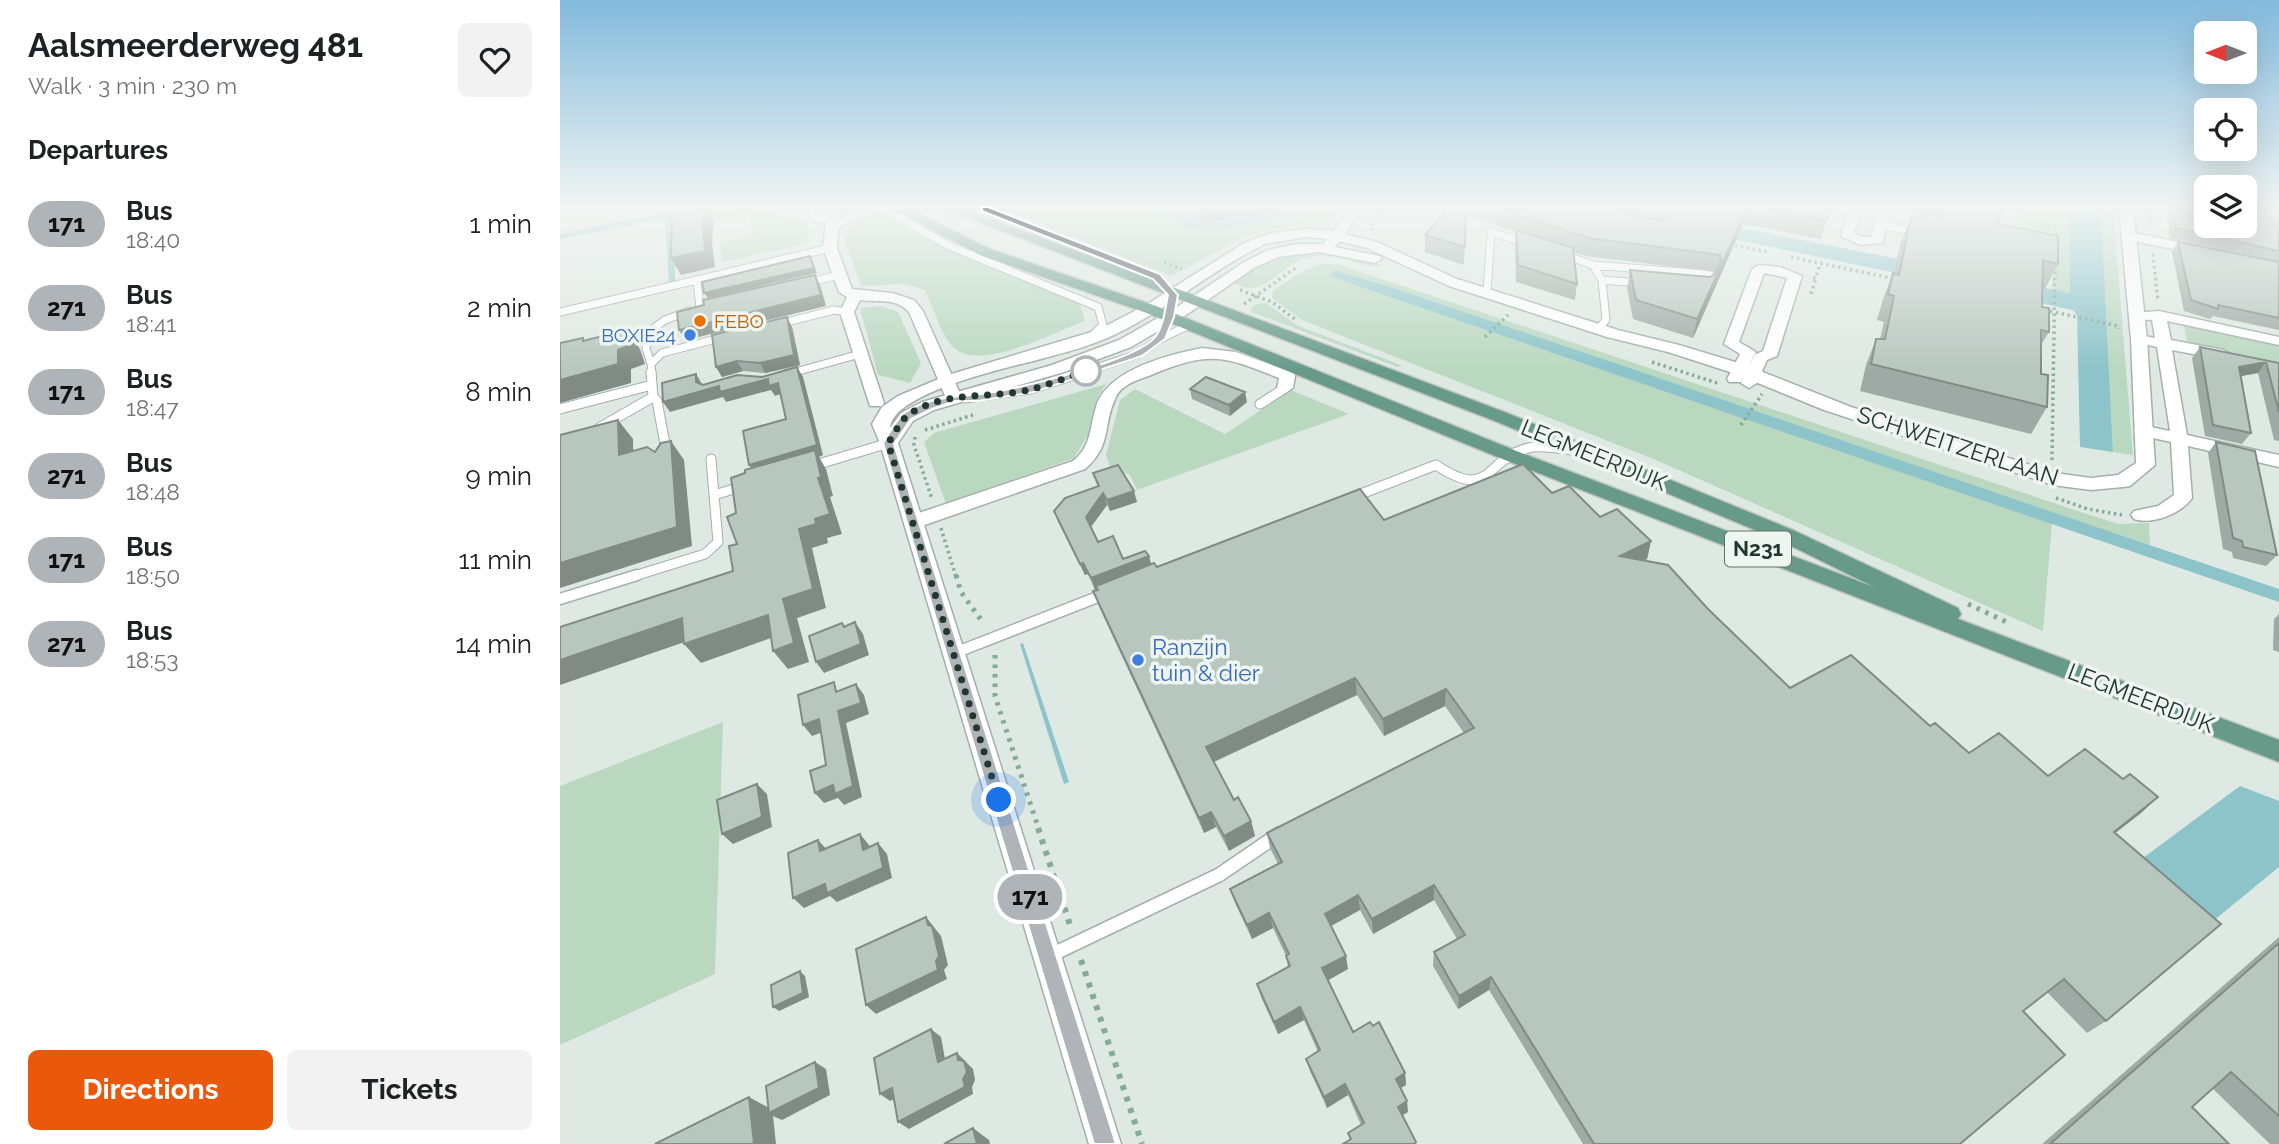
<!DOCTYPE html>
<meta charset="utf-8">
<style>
body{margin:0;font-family:Raleway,sans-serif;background:#f2f2f2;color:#202124;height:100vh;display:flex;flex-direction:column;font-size:26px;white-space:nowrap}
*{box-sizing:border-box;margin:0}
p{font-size:23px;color:#757577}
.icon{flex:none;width:38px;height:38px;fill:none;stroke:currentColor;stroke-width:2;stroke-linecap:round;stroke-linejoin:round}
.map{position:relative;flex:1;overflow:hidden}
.sheet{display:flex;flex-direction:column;background:#fff;width:560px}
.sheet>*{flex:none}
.badge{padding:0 14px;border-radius:23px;font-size:24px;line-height:46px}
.needle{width:46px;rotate:270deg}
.fabs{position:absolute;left:1634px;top:21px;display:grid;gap:14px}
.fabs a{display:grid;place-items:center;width:63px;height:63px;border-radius:10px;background:#fff;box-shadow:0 7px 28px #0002;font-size:35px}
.you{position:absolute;width:35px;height:35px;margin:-18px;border:5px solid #fff;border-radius:50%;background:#1a73e8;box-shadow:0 0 0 10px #1a73e833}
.map>.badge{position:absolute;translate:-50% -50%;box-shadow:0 0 0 4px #fff}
h2{padding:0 28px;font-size:26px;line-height:63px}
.round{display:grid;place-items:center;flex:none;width:74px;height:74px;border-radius:10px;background:#f2f2f2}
.summary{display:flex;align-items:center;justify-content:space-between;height:119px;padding:0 28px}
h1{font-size:33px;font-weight:700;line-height:52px}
.cta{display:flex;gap:14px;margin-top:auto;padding:14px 28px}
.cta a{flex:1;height:80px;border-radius:10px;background:#ea580c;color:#fff;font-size:28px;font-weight:700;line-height:80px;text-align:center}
.cta a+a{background:#f2f2f2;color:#202124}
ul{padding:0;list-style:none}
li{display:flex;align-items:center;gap:21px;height:84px;padding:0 28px}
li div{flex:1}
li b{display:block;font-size:26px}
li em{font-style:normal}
li .badge{min-width:77px;font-weight:700;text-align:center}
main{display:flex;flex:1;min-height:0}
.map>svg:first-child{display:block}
.green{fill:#bad8c0}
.water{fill:#8cc4c9}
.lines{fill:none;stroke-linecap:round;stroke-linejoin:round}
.service-far3-casing{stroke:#a3b0aa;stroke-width:9}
.service-far2-casing{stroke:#a3b0aa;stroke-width:11}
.service-far1-casing{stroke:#a3b0aa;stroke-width:13}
.service-casing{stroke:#a3b0aa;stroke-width:16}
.minor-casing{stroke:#a3b0aa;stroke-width:3}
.tertiary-casing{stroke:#a3b0aa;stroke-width:3}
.primary-casing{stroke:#bdc3c1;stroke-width:3}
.path-far2{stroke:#83aa9b;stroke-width:3.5;stroke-dasharray:2.5 3.5;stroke-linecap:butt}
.path-far1{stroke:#83aa9b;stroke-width:5;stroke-dasharray:3.5 6;stroke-linecap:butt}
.path{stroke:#83aa9b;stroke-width:6;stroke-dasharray:5 7;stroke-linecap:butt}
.service-far3{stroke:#fff;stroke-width:7}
.service-far2{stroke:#fff;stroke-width:9}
.service-far1{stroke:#fff;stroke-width:10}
.service{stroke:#fff;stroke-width:13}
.minor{fill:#fff;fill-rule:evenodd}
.tertiary{fill:#fff;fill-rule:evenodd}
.primary{fill:#689a8a;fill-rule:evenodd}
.wall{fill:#9eaaa5}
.shaded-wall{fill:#818b86}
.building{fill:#b8c6c0;stroke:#818b86;stroke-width:2}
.line{fill:#afb4b9;stroke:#fff;stroke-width:2}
.walk{stroke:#223730;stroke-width:7;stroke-dasharray:0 12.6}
.food-dot{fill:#e8710a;stroke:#eff6f2;stroke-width:2.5}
.shop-dot{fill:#3f7fe0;stroke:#eff6f2;stroke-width:2.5}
.stop-dot{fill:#fff;stroke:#afb4b9;stroke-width:3.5}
.labels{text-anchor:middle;stroke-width:7;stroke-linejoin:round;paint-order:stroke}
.far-food-label{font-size:19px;fill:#c56008;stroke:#eff6f2;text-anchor:start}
.far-shop-label{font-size:19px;fill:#366cbe;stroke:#eff6f2;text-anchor:end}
.shield{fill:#eff6f2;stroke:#60706a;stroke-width:2}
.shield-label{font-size:21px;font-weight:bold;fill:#223730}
.street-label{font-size:23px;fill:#223730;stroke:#eff6f2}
.shop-label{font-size:23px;fill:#366cbe;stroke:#eff6f2;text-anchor:start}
</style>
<main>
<section class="sheet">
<div class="summary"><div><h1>Aalsmeerderweg 481</h1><p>Walk · 3 min · 230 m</p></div><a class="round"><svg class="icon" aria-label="heart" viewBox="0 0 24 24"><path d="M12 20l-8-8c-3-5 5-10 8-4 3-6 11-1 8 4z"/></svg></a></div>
<h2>Departures</h2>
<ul>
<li><span class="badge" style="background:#afb4b9;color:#111">171</span><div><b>Bus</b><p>18:40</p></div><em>1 min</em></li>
<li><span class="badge" style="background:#afb4b9;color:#111">271</span><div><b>Bus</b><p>18:41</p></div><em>2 min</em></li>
<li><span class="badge" style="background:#afb4b9;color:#111">171</span><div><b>Bus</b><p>18:47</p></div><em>8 min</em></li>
<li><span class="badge" style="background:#afb4b9;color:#111">271</span><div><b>Bus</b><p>18:48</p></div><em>9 min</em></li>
<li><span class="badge" style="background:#afb4b9;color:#111">171</span><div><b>Bus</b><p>18:50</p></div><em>11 min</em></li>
<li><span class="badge" style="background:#afb4b9;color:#111">271</span><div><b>Bus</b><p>18:53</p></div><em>14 min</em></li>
</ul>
<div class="cta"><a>Directions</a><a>Tickets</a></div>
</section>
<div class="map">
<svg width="1719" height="1144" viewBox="0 0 1719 1144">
<rect width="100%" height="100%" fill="#dfe9e4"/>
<path class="green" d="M108,209H206L248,225L247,243L162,262L160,242L194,235L189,212L108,228Z
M442,209H576L639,230L744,217L753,209H781L760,225L722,228L684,237L611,276Z
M1463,209H1509L1510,293L1491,289L1498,249L1460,240Z
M1541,209H1553L1573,455L1553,452Z
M316,211L379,246L519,302L525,321C494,332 416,375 391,345C381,333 372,305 365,290L345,284L301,286L284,239L290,226Z
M758,252L788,254L824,266C799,270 780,248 744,259C718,267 701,302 673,282L676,277L712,259Z
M762,264H777L1530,515L1559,524L1589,523L1590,545L773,270L780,280L1492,523L1483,631L1096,460L742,320L712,298L713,291L741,272Z
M706,303L738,326L841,365L838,367L691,312V308L696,304Z
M321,306L338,312L361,363L350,383L318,375L300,308Z
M1624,325L1719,344V362L1627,343Z
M546,384L538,397L528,435L514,458L386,504L364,442L374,433Z
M575,389L665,434L731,390L789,414L577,490L570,475L550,467L546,455L560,400Z
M163,722L155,974L0,1045V786Z"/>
<path class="water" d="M107,209H113L115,281L109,282L105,218L0,239V234L106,212Z
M576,209H608L647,223L753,209L744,217L639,230Z
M1029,209H1085L1510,293L1509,209H1541L1553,452L1520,447L1517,315L1513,310Z
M773,270L834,288L1719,589V602L780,280L771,276Z
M463,643L509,782L504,784L460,644Z
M1680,786L1719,801V867L1647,926L1575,864Z"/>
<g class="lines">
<defs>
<path id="service-far3" d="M325,209L387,245L538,307L543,325L530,338
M425,209L597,277L613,295L609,317L600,339
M1321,225L1358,233
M272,228L305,209
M1004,255L1033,265L1042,280L1046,320L1038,329
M1033,265L1147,274L1151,276L1146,287
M1042,280L1080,283
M246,283L279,275
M927,293L931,232L966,243
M140,308L137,280L270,248
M0,312L137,280
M219,324L274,310L287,312
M91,364L86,348L87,333L105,320L129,311
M92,374L91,364L102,353L164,337
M228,374L300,354
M518,374L578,354L600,339L629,325"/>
<path id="service-far2" d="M91,372L93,397L97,401L107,455
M227,374L235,372
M405,398L470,389L523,372
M700,404L725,388
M0,409L92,385
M39,428L93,397
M252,466L329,443
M154,495L184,486
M793,497L876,465C932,502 923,460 968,448C982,444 999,449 1013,450
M71,577L145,554L158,542L151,459"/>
<path id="service-far1" d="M0,599L77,575
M392,654L548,593"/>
<path id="service" d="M489,956L659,875L719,834"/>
<path id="minor" d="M247,209H259L261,215H267L268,209H280L277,248L292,289L332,293L354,300L363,311L402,398L400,401L394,403L386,398L349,312C335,297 319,303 300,300L294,312L324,403L322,406H310L280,312L287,297L279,292L263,248L266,223L252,221Z
M790,209H803L773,250H763L761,247Z
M1289,209H1332L1322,243L1301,245L1282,237L1281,234ZM1300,215L1317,218L1311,237H1301L1294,233Z
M1568,232L1639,246L1646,250L1639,254L1563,239L1562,236Z
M1199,265L1220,267L1242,276L1217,356L1207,360L1197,383L1189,388L1181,383L1194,355L1203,351L1227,278L1204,273L1179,342L1196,352L1181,382H1169L1167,379L1180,354L1164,344L1192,269Z
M1599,311L1719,337V345L1607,321L1611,340L1664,350L1672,355L1664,360L1612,350L1627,435L1719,455V467L1628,446L1632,498C1621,514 1592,525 1574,519L1571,515L1574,511L1598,506L1614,495L1611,442L1579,435L1577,431L1585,426L1610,431L1597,347L1574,342L1572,339L1579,335L1595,338L1592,320L1572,319L1570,316L1572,313Z
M642,348L676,352L733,373L735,376L733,388L725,393L719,391L717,388L719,378C662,355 649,351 591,375C578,380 562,384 556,397C542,425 553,445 525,469L359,527H347L344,522L347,517L513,461C532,445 529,429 536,407C547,370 607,355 642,348Z"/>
<path id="tertiary" d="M1559,209H1573L1587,339L1595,465L1570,486L1563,487L1531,490L1493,485L1264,410L1173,373L1108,352L1047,337L889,286L807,248L769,239L746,237L705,244C657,267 615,303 568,328C541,343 511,351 481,359C451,367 333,392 330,428L341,413L362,402L492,365L559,340L617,307L684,262L708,250L737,244H759L820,256L822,259L815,263L759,252L718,257L694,268L629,313L571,347L504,372L374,410L353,421L338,443L561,1144H529L320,443L312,424L322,407L338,396L388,375L538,330L586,305L684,243L711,233L746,229L769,230L817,242L897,279L1058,330L1119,345L1185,365L1291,407L1495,473L1531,478L1558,475L1576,463L1571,339Z"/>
<path id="primary" d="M332,209H350L430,249L596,306L959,452L1314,587L1221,541L935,421L385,209H405L947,413L1235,531L1398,608L1401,614L1398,619L1719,740V762L945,460L584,312L420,255Z"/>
</defs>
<use href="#service-far3" class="service-far3-casing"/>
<use href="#service-far2" class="service-far2-casing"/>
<use href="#service-far1" class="service-far1-casing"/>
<use href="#service" class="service-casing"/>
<use href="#minor" class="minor-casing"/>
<use href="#tertiary" class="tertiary-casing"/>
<use href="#primary" class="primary-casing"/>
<path class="path-far2" d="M1496,209V240
M1589,209L1591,228
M1458,220L1496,227
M1094,224L1102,209
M812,231L811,227L823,209
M1457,231L1459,209
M1169,244L1208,252
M1593,254L1598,301
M1231,257L1335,279
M604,262L622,269
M1253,278H1256L1260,263
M680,290L712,302L736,320
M1251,294L1256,278
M684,304L737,267
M1484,310L1558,326V329
M925,337L948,315
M1092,362L1160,384
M1181,425L1202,394
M365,430L413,415
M355,437L354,445L372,499
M1492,460L1495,266
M1496,498L1528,509L1562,515
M381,528L396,577"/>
<path class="path-far1" d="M396,575L401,592L424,624
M1408,604L1451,624
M435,655V696L479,830"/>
<path class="path" d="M478,828L511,928
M521,960L582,1144"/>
<use href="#service-far3" class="service-far3"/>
<use href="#service-far2" class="service-far2"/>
<use href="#service-far1" class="service-far1"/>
<use href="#service" class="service"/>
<use href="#minor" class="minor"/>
<use href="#tertiary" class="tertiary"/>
<use href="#primary" class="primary"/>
</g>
<path class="wall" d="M608,209H727V212L645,222Z
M888,209H1046L1103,221L1109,209H1270L1261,239L1183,224L1133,338L1073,319L1067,288L1070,270L1150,277L1156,272L1026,256L1013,252L1017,284L1015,300L956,282L955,246L956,232L906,214L904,265L865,252V235Z
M1358,209H1442L1438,224L1498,264L1485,289H1482V307L1489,332L1481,345V374L1487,407L1471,434L1300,391L1306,365L1316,339H1320L1324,322L1317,320L1323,299L1333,273L1334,274L1341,241L1351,217L1356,218Z
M1606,209H1719V330L1653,316L1650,319L1624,311L1612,252L1618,242L1696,257L1610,238Z
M227,317L232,327L240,365L205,373L183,371L162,377L156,367Z
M1640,347L1719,363V441L1714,440L1698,373L1681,376L1691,433L1682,444L1645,436L1632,358Z
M630,389L687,402L670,416L632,399Z
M1656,442L1717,555L1706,566L1673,558L1672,552L1663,549L1648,453Z
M533,473L577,502L550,511L547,505L531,527L538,542L563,559L589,556L591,564L597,567L824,520L992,493L1091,541L1087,559L1083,561L1148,609L1230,688L1370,726L1409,753L1488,776L1563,779L1598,797L1581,813L1555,833L1546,1021L1527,1033L1487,992L1463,1011L1400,1144H1023L929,990L898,1009L873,966L874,952L897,939L874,900L813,934L800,910L771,926L788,969L768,980L793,1032L845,1073L846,1085L841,1088L848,1112L843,1115L856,1144H783L790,1140L788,1133L801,1125L788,1095L767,1108L750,1071L746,1059L758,1052L744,1020L718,1034L701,997L697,984L728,967L726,956L713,928L692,939L675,903L670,889L718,864L710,848L707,833L904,733L885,706L824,736L797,695L654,762L674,800L691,821L695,836L669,851L656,827L644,833L540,609L533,591L537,590V589L535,590L528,574L525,575L498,522L494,511L538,487Z
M1719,614V652L1713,650L1714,619Z
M1719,937V1144H1710L1653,1089L1632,1107L1669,1144H1482Z"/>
<path class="shaded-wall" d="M144,209H147L154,221L152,242L155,267L121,275L111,258L143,226Z
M643,209H727V212L645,222Z
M1187,209L1183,224L1133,338L1137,319Z
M250,256L257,273L148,298L144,293Z
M255,275L260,285L266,306L126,340L119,330Z
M227,317L232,327L240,365L205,373L200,363Z
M67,330L80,349L85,364L71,369V383L0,403V380L58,350Z
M177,361L183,371L162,377L156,367Z
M1706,362L1698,373L1671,378L1679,367Z
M237,367L243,377L263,455L259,457L266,469L273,496L270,497L282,534L267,538L268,543L252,548L266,608L237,618L249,662L228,669L213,651L223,599L196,475L189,465L257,445Z
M136,374L142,384L143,391L159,386L208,379L218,383L223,393L215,396L211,390L166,402L163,397L110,412L103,402L136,382Z
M685,392L687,402L670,416L669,405Z
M58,420L73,439L74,475L59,455Z
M111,441L124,460L132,546L0,588V563Z
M574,491L577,502L550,511L547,500Z
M543,493L547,505L530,528L526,517Z
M1091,541L1087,559L1056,574L1060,556Z
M589,556L592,568L535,590L531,578Z
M523,563L528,574L525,575L520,564Z
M208,615L222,634L141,663L124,644Z
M122,618L139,637L0,685V660Z
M295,622L303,634L309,655L264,673L256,662Z
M795,678L797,695L651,763L646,747Z
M296,684L304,695L309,714L286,723L302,797L284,805L278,798L264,803L255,793L273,785L278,711Z
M886,689L885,706L824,736L823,719Z
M259,719L268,730L252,736L243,725Z
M197,784L207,794L212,827L173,844L162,834Z
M1598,797L1581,813L1537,847L1554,832Z
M651,812L656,827L644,833L639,818Z
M691,821L695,836L669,851L664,836Z
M300,834L309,845L312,860L303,850Z
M258,840L268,851H260Z
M318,843L327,854L332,878L277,902L270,896L244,908L233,898Z
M874,885V900L813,934L812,919Z
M798,895L800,910L767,928L765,914Z
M709,913L713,928L692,939L687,925Z
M366,917L381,936L388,965L384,970L387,979L316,1014L306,1005L368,925Z
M786,956L788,969L765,982L762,968Z
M240,971L245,976L249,997L219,1011L213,1007Z
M931,977L929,990L898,1009L899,996Z
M740,1007L744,1020L718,1034L714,1022Z
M371,1029L381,1037L387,1070L378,1062Z
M397,1053L413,1069L415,1080L412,1087L413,1094L349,1129L338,1122L403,1079Z
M255,1062L266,1069L270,1095L222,1120L213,1116L216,1144H194L189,1097L213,1110Z
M845,1073L846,1085L837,1090L836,1079Z
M785,1084L788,1095L767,1108L764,1097Z
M332,1088L342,1095L330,1101L320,1094Z
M847,1101L848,1112L839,1117L838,1107Z
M413,1128L429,1140L430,1144H417Z"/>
<path class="building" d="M124,209H144L143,226L145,251L111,258L112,212Z
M888,209H906L905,247L865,235Z
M942,209H1046L1103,221L1109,209H1187L1137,319L1076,300L1070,270L1150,277L1155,274L1161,260L1160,255L1028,238Z
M1202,209H1270L1267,221Z
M1390,209H1442L1438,224L1498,236V264L1483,260L1482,307L1489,308V332L1481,330V374L1488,375L1487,407L1311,364L1316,339H1325L1334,296L1328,294L1333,273L1339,275L1351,217L1361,218L1362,213L1382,216L1390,210Z
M1613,209H1647V226H1685V209H1719V251L1616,228Z
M956,230L1013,248L1017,284L958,265Z
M1618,242L1719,262V318L1658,305V309L1631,300Z
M250,256L254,268L144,293L142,282Z
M255,275L261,295L119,330L117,312L144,305L143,300Z
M227,317L234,355L200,363L177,361L156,367L152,335Z
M67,330L71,345L58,350V364L0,380V343L23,338V341Z
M1640,347L1719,363V412L1706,362L1679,367L1691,433L1653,425Z
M237,367L257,445L189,465L183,431L226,419L218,383L209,386L208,379L160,392L159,386L103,402L102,383L136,374V382L143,385L177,375L202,377Z
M646,377L685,392L669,405L630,389Z
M58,420L59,455L87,447L95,452L101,443L111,441L117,527L0,563V435Z
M1656,442L1695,451L1717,555L1683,547L1682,541L1673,538Z
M255,450L261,477L258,478L270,514L255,519L256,524L239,529L253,589L223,599L234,643L213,651L208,615L124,644L122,618L0,660V627L173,571L169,546L177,544L167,517L176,513L171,478L185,473V470Z
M963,464L992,493L1009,486L1040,517L1057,509L1091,541L1060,556L1108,565L1148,609L1230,688L1291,655L1370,726L1375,723L1409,753L1439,733L1488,776L1525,749L1563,779L1570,774L1598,797L1554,832L1661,924L1546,1021L1504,979L1463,1011L1505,1055L1400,1144H1034L931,977L899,996L874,952L905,935L874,885L812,919L798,895L765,914L786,956L762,968L793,1032L810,1022L813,1026L819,1022L845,1073L836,1079L847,1101L838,1107L856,1142L854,1144H783L791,1139L788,1133L804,1123L785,1084L764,1097L746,1059L760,1050L740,1007L714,1022L697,984L730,966L726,956L729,954L709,913L687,925L670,889L722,862L707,833L914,728L886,689L823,719L795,678L646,747L674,800L678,797L691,821L664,836L651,812L639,818L533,591L538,590L536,586L594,563L597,567L800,489L824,520Z
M558,465L574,491L547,500L543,493L526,517L538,542L553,536L563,559L585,551L589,556L531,578L523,563L520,564L494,511L505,498L539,486L533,473Z
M295,622L301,644L256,662L249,636L282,623L284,627Z
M274,682L276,692L296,684L301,703L278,711L293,786L275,794L273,785L255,793L250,771L266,765L259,719L243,725L238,695Z
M197,784L202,817L162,834L157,800Z
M300,834L303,850L318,843L323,868L267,893L265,884L233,898L228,853L258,840L260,851Z
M366,917L368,925L372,926L379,956L376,961L378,970L306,1005L296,949Z
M1719,943V1116L1671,1072L1632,1107L1669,1144H1490Z
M240,971L243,993L213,1007L211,985Z
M371,1029L378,1062L397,1053L398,1060L404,1061L407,1072L403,1079L405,1087L338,1122L332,1088L320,1094L314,1058Z
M255,1062L259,1088L209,1113L206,1086Z
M189,1097L194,1144H95Z
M413,1128L417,1144H384Z"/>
<linearGradient id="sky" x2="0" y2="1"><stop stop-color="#83badc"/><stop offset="0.56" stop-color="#f1f5f3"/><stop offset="1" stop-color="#f1f5f3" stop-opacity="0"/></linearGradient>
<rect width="1719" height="370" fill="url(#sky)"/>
<path class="line" d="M422,207H428L600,274L618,295L614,317L605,339L582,356L474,392L418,401H395L372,409L351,419L334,444L556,1144H534L323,443C329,434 336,420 344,413C367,397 395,397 421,394C454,390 578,361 596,336C604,324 605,309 608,295L593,279L422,211Z"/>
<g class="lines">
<path class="walk" d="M439,800L328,443C334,435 339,423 347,416C380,390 431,399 469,390C488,385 508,377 526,371"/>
</g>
<circle class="food-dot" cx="140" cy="321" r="7"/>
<g class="shop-dot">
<circle cx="130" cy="335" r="7"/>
<circle cx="578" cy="660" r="7"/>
</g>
<circle class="stop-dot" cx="526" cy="371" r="14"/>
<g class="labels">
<g class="far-food-label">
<text x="154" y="328">FEBO</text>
</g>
<g class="far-shop-label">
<text x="116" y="342">BOXIE24</text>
</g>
<rect class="shield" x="1165" y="531.5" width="66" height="35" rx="5"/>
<g class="shield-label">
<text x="1198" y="556">N231</text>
</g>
<g class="street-label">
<text transform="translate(1398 446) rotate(18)" y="8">SCHWEITZERLAAN</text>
<text transform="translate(1034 455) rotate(22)" y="8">LEGMEERDIJK</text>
<text transform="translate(1581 698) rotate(21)" y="8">LEGMEERDIJK</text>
</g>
<g class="shop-label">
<text x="592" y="655">Ranzijn<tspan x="592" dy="26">tuin &amp; dier</tspan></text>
</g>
</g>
</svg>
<div class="fabs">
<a><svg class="needle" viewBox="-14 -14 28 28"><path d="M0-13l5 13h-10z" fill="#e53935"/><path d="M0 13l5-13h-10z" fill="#757577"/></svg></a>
<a><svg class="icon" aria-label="locate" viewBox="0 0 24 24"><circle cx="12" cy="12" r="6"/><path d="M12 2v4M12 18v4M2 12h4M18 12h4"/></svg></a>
<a><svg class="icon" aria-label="layers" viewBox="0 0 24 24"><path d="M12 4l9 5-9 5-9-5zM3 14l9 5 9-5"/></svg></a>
</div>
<div class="you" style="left:439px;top:800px"></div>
<b class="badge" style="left:470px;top:897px;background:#afb4b9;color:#111">171</b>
</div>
</main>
